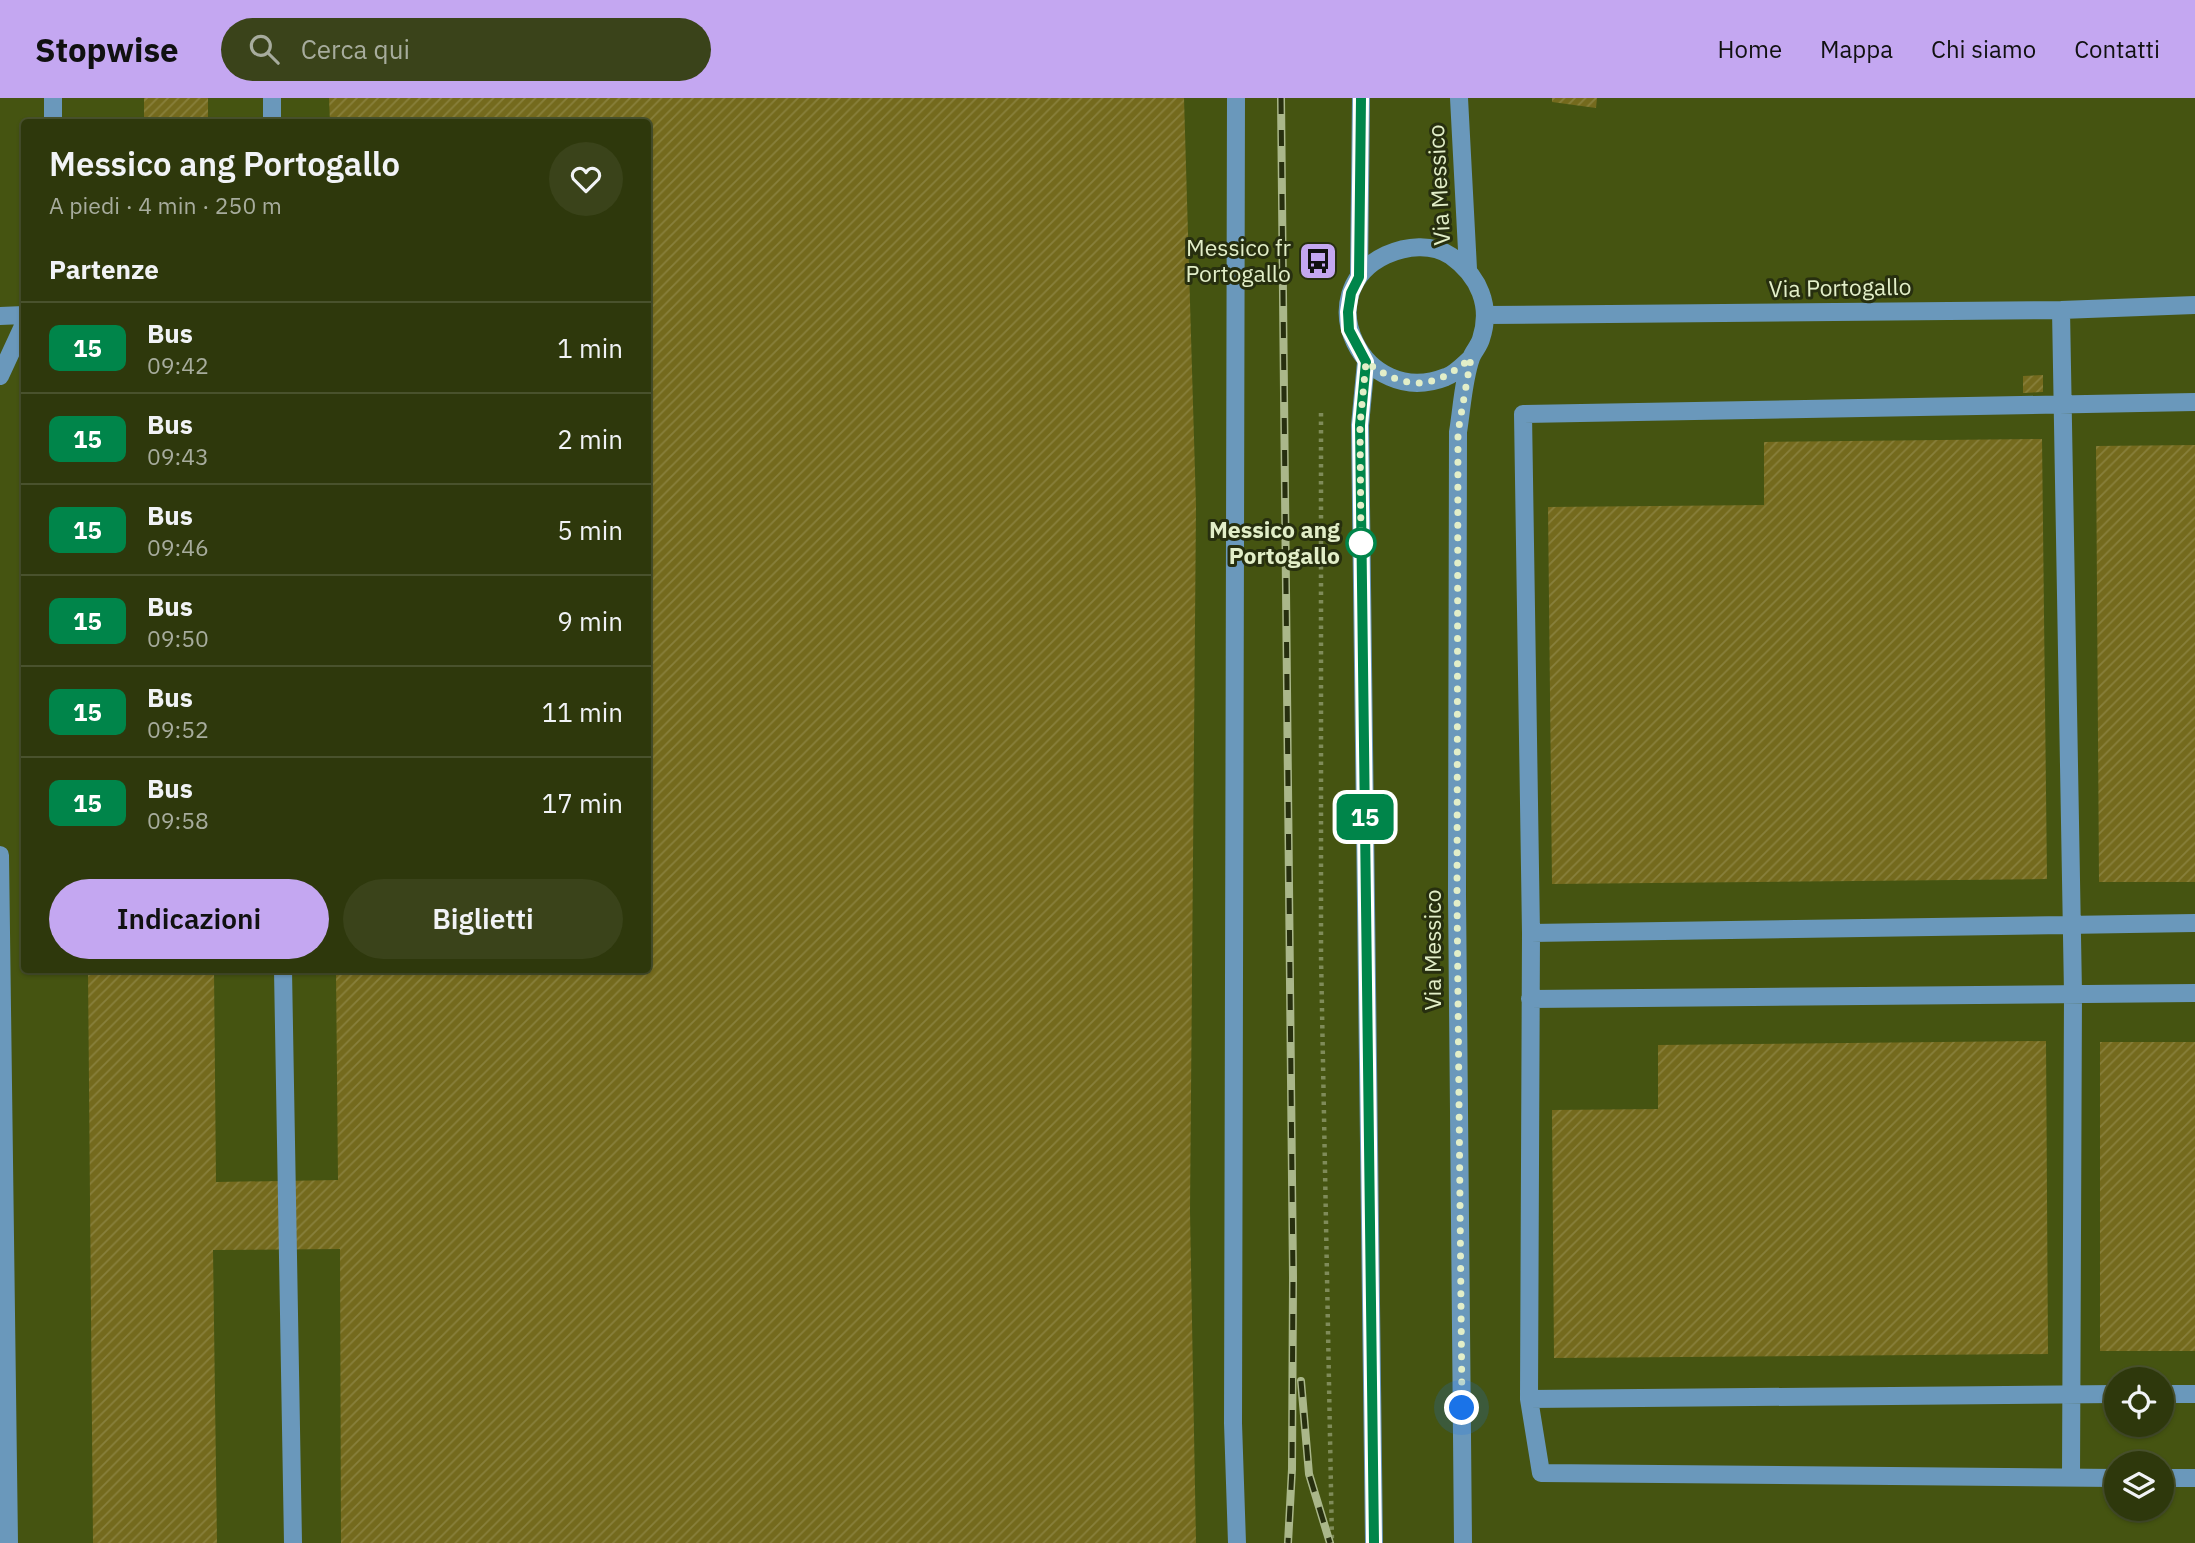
<!DOCTYPE html>
<html lang="it">
<meta charset="utf-8">
<style>
body{margin:0;font-family:"IBM Plex Sans",sans-serif;background:#3a431a;color:#f1f3f6;height:100vh;display:flex;flex-direction:column;font-size:26px;white-space:nowrap}
*{box-sizing:border-box;margin:0}
p{font-size:23px;color:#a7ac9d}
.icon{flex:none;width:38px;height:38px;fill:none;stroke:currentColor;stroke-width:2;stroke-linecap:round;stroke-linejoin:round}
.map{position:relative;flex:1;overflow:hidden}
.side{position:absolute;left:21px;top:21px;width:630px;height:854px;display:flex;flex-direction:column;background:#2e380c;border-radius:7px;box-shadow:0 2px 5px #0004,0 0 0 2px #49522d}
.side>*{flex:none}
.badge{padding:0 14px;border-radius:10px;font-size:24px;line-height:46px}
.fabs{position:absolute;left:2104px;top:1269px;display:grid;gap:14px}
.fabs a{display:grid;place-items:center;width:70px;height:70px;border-radius:50%;background:#2e380c;box-shadow:0 2px 5px #0004,0 0 0 2px #49522d;font-size:35px}
.you{position:absolute;width:35px;height:35px;margin:-18px;border:5px solid #fff;border-radius:50%;background:#1a73e8;box-shadow:0 0 0 10px #1a73e833}
.map>.badge{position:absolute;translate:-50% -50%;box-shadow:0 0 0 4px #fff}
h2{padding:0 28px;font-size:26px;line-height:63px}
.round{display:grid;place-items:center;flex:none;width:74px;height:74px;border-radius:37px;background:#3a431a}
.headline{display:flex;align-items:center;justify-content:space-between;height:119px;padding:0 28px}
h1{font-size:33px;font-weight:600;line-height:52px}
.button{display:flex;gap:14px;margin-top:auto;padding:14px 28px}
.button a{flex:1;height:80px;border-radius:42px;background:#c4a7f1;color:#111;font-size:28px;font-weight:600;line-height:80px;text-align:center}
.button a+a{background:#3a431a;color:#f1f3f6}
ul{padding:0;list-style:none}
li{display:flex;align-items:center;gap:21px;height:91px;padding:0 28px;border-top:2px solid #49522d}
li div{flex:1}
li b{display:block;font-size:26px}
li em{font-style:normal}
li .badge{min-width:77px;font-weight:700;text-align:center}
header{display:flex;align-items:center;gap:42px;box-sizing:border-box;height:98px;padding:0 35px;background:#c4a7f1;color:#111}
header strong{font-size:33px}
nav{display:flex;gap:38px;margin-inline-start:auto;font-size:24px}
.search{width:490px;height:63px;background:#3a431a;display:flex;align-items:center;gap:18px;box-sizing:border-box;padding:0 24px;border-radius:38px;color:#a7ac9d;font-size:26px}
.map>svg:first-child{display:block}
.built{fill:#455411;fill-rule:evenodd}
.building{fill:url(#building-hatch)}
.lines{fill:none;stroke-linecap:round;stroke-linejoin:round}
.path{stroke:#7f8b59;stroke-width:4.5;stroke-dasharray:3.5 5;stroke-linecap:butt}
.minor{stroke:#6a98bb;stroke-width:18}
.rail-casing{stroke:#aab78a;stroke-width:8}
.rail{stroke:#272f0f;stroke-width:5;stroke-dasharray:16;stroke-linecap:butt}
.line-casing{stroke:#fff;stroke-width:16}
.line{stroke:#00854a;stroke-width:10}
.walk{stroke:#e2eec8;stroke-width:7;stroke-dasharray:0 12.6}
.stop-dot{fill:#fff;stroke:#00854a;stroke-width:3.5}
.labels{text-anchor:middle;stroke-width:6;stroke-linejoin:round;paint-order:stroke}
.street-label{font-size:23px;fill:#e2eec8;stroke:#272f0f}
.poi-label{font-size:23px;fill:#e2eec8;stroke:#272f0f;text-anchor:end}
.stop-label{font-size:23px;font-weight:bold;fill:#e2eec8;stroke:#272f0f;text-anchor:end}
</style>
<header>
<strong>Stopwise</strong>
<div class="search"><svg class="icon" aria-label="search" viewBox="0 0 24 24"><circle cx="10" cy="10" r="6"/><path d="M15 15l6 6"/></svg>Cerca qui</div>
<nav><a>Home</a><a>Mappa</a><a>Chi siamo</a><a>Contatti</a></nav>
</header>
<div class="map">
<svg width="2195" height="1445" viewBox="0 0 2195 1445">
<defs>
<pattern id="building-hatch" width="6" height="6" patternUnits="userSpaceOnUse" patternTransform="scale(1.75)"><rect width="6" height="6" fill="#746a1d"/><path d="M-1 1l2-2M0 6l6-6M5 7l2-2" fill="none" stroke="#88803c"/></pattern>
</defs>
<rect width="100%" height="100%" fill="#3e4b10"/>
<path class="built" d="M0,0H2195V1445H0ZM24,24H648V872H24ZM2116,1281H2161V1326H2116ZM2116,1365H2161V1410H2116Z"/>
<path class="building" d="M144,0H208V24H144Z
M329,0H1184L1196,408L1190,1113L1196,1445H341L340,1151L213,1152L217,1445H93L88,872H214L216,1084L338,1082L336,872H648V24H330Z
M1552,0H1597L1596,10L1552,4Z
M2043,277V294L2023,295V278Z
M2042,341L2047,781L1552,786L1548,409L1764,407V344Z
M2195,347V784H2099L2096,348Z
M2046,943L2048,1256L1554,1260L1552,1012L1658,1011V947Z
M2100,944H2195V1253H2100Z"/>
<g class="lines">
<path class="path" d="M1321,315V858L1332,1445"/>
<path class="minor" d="M272,0V24
M1236,0L1233,1325L1237,1445
M1459,0L1468,171
M53,24V0
M1359,179L1361,0
M2061,212L2073,895L2071,1379
M1486,217L2061,212L2195,207
M0,218L24,217
M1366,264L1360,327L1374,1445
M0,278L24,226
M0,757L9,1445
M1531,835L2195,825
M283,872L293,1445
M1530,901L2195,895
M2161,1296H2195
M1529,1301L2116,1296
M2116,1380L1541,1375L1529,1301L1531,835L1523,316L2195,304
M2161,1380H2195
M1463,1445L1457,797L1458,334C1462,310 1463,283 1471,260C1473,254 1479,248 1481,241C1492,208 1479,178 1451,158C1432,145 1406,148 1386,157C1307,194 1362,312 1446,279C1455,276 1464,266 1471,260"/>
<defs>
<path id="rail" d="M1281,0L1293,1179L1292,1371L1288,1445
M1301,1283L1309,1376L1330,1445"/>
</defs>
<use href="#rail" class="rail-casing"/>
<use href="#rail" class="rail"/>
</g>
<g class="lines">
<defs>
<path id="line" d="M1361,0L1359,179L1351,195L1348,214L1349,232L1366,264L1360,327L1374,1445"/>
</defs>
<use href="#line" class="line-casing"/>
<use href="#line" class="line"/>
<path class="walk" d="M1361,445L1360,327L1366,264C1407,293 1433,292 1471,260L1458,334L1457,797L1462,1310"/>
</g>
<defs>
<symbol id="bus-square" viewBox="-11 -11 22 22"><rect x="-9" y="-9" width="18" height="18" rx="4" fill="#c4a7f1" stroke="#272f0f"/><path d="M-5-6H5V4H4V6H2V4H-2V6H-4V4H-5ZM-3.5-4V0h7V-4ZM-3.5 1.2v1.5H-2V1.2ZM2 1.2v1.5H3.5V1.2Z" fill="#111"/></symbol>
</defs>
<g fill-rule="evenodd">
<use href="#bus-square" x="1296" y="141" width="44" height="44"/>
</g>
<circle class="stop-dot" cx="1361" cy="445" r="14"/>
<g class="labels">
<g class="street-label">
<text transform="translate(1439 87) rotate(-93)" y="8">Via Messico</text>
<text transform="translate(1840 190) rotate(-1)" y="8">Via Portogallo</text>
<text transform="translate(1433 852) rotate(-90)" y="8">Via Messico</text>
</g>
<g class="poi-label">
<text x="1291" y="158">Messico fr<tspan x="1291" dy="26">Portogallo</tspan></text>
</g>
<g class="stop-label">
<text x="1340" y="440">Messico ang<tspan x="1340" dy="26">Portogallo</tspan></text>
</g>
</g>
</svg>
<div class="fabs">
<a><svg class="icon" aria-label="locate" viewBox="0 0 24 24"><circle cx="12" cy="12" r="6"/><path d="M12 2v4M12 18v4M2 12h4M18 12h4"/></svg></a>
<a><svg class="icon" aria-label="layers" viewBox="0 0 24 24"><path d="M12 4l9 5-9 5-9-5zM3 14l9 5 9-5"/></svg></a>
</div>
<div class="you" style="left:1462px;top:1310px"></div>
<b class="badge" style="left:1365px;top:719px;background:#00854a;color:#fff">15</b>
<section class="side">
<div class="headline"><div><h1>Messico ang Portogallo</h1><p>A piedi · 4 min · 250 m</p></div><a class="round"><svg class="icon" aria-label="heart" viewBox="0 0 24 24"><path d="M12 20l-8-8c-3-5 5-10 8-4 3-6 11-1 8 4z"/></svg></a></div>
<h2>Partenze</h2>
<ul>
<li><span class="badge" style="background:#00854a;color:#fff">15</span><div><b>Bus</b><p>09:42</p></div><em>1 min</em></li>
<li><span class="badge" style="background:#00854a;color:#fff">15</span><div><b>Bus</b><p>09:43</p></div><em>2 min</em></li>
<li><span class="badge" style="background:#00854a;color:#fff">15</span><div><b>Bus</b><p>09:46</p></div><em>5 min</em></li>
<li><span class="badge" style="background:#00854a;color:#fff">15</span><div><b>Bus</b><p>09:50</p></div><em>9 min</em></li>
<li><span class="badge" style="background:#00854a;color:#fff">15</span><div><b>Bus</b><p>09:52</p></div><em>11 min</em></li>
<li><span class="badge" style="background:#00854a;color:#fff">15</span><div><b>Bus</b><p>09:58</p></div><em>17 min</em></li>
</ul>
<div class="button"><a>Indicazioni</a><a>Biglietti</a></div>
</section>
</div>
